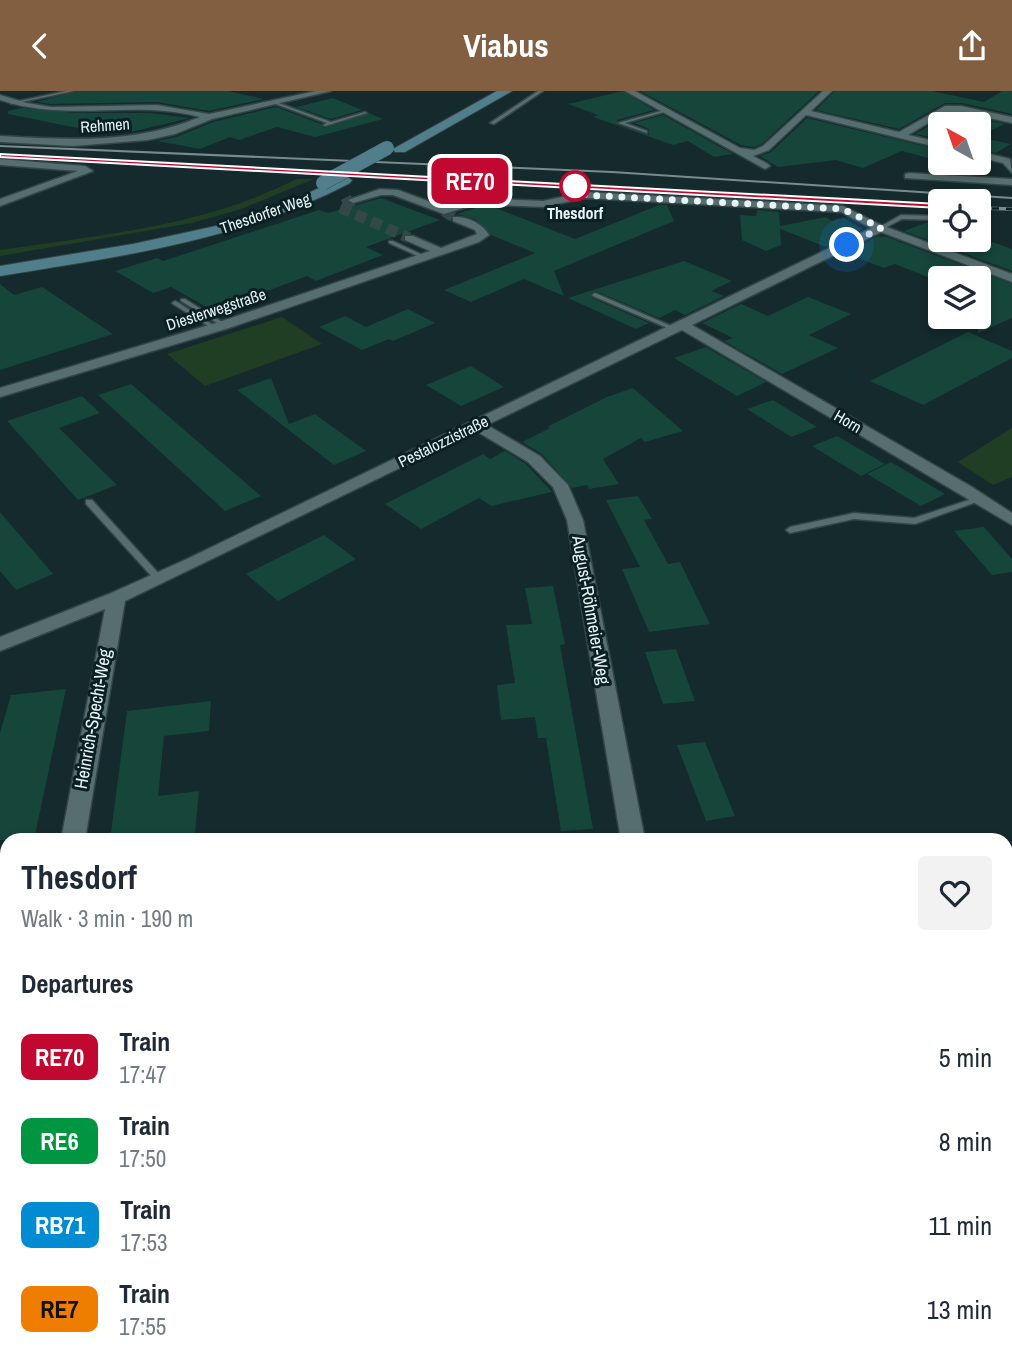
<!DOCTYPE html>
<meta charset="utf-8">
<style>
body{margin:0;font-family:"Archivo Narrow",sans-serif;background:#f2f2f3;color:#1f2937;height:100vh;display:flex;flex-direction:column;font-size:26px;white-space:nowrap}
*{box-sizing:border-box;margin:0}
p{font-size:23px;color:#747a83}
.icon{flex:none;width:38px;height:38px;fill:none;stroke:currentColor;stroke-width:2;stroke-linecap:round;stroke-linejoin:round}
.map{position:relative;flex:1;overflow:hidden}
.sheet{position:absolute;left:0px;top:742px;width:1013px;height:532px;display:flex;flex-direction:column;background:#fff;border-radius:21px 21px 0 0;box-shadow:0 4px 10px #0003}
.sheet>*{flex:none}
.badge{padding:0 14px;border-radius:10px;font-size:24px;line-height:46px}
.needle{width:46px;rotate:320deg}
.buttons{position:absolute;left:928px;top:21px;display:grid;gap:14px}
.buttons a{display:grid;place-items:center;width:63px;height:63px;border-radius:7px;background:#fff;box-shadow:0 4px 10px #0003;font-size:35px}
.you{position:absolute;width:35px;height:35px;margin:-18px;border:5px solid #fff;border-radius:50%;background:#1a73e8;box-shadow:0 0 0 10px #1a73e833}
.map>.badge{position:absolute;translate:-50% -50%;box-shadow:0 0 0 4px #fff}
h2{padding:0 21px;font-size:26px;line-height:63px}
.round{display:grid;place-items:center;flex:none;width:74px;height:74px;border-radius:7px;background:#f2f2f3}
.overview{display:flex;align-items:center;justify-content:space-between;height:119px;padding:0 21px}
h1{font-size:33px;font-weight:800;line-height:52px}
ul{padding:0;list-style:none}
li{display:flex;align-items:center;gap:21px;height:84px;padding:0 21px}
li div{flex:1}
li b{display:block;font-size:26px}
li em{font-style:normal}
li .badge{min-width:77px;font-weight:700;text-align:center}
header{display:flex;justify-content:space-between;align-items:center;height:91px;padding:0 21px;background:#815f40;color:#fff;font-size:32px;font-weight:800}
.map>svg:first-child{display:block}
.green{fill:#203e23}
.building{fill:#16453a}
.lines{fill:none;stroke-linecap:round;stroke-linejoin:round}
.street-tunnel{stroke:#34484a;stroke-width:11;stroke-dasharray:11 6;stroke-linecap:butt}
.lane-casing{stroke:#334446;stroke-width:3}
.street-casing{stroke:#334446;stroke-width:3}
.secondary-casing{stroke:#334446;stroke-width:2}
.lane{fill:#566e6f;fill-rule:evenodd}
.street{fill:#566e6f;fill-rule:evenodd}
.secondary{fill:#517e8b;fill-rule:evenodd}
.tram{stroke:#7a8b8d;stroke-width:2}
.rail-casing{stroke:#7a8b8d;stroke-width:3.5}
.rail{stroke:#0b2022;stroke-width:2.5;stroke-dasharray:7;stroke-linecap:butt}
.secondary-bridge-casing{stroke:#334446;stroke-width:15;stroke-linecap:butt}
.secondary-bridge{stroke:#517e8b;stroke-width:14}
.line{fill:#c10831;stroke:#fff;stroke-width:2}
.walk{stroke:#e7f4f5;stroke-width:7;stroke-dasharray:0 12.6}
.stop-dot{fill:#fff;stroke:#c10831;stroke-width:3.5}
.labels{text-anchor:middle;stroke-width:6;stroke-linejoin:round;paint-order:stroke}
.far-street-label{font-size:16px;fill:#e7f4f5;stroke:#0b2022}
.far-stop-label{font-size:16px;font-weight:bold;fill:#e7f4f5;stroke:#0b2022}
.street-label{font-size:18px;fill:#e7f4f5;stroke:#0b2022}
</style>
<header><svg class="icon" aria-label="back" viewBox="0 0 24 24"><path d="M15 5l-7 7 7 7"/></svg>Viabus<svg class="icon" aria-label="share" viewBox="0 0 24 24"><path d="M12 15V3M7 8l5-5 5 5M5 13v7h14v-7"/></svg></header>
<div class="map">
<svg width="1012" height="1274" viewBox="0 0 1012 1274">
<rect width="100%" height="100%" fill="#142a2c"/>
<path class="green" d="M296,88H314L241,118L192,132L0,165V159C99,144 206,135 296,88Z
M282,226L322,253L205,295L167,263Z
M1012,337V386L993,394L958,371Z
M1012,1207V1274H608L650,1267H1006V1208Z"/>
<path class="building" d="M77,0H228L264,8L209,20L157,11L51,13L36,11Z
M623,0L654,19L617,29V34L649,44V38L634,32L663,24L733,63L714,66L688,50L673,54L593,26L598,24L568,13Z
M640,0H819L762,53L754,56L741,54Z
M835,0H932L984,11L1002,0H1012V23L962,12H945L899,38L816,19Z
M333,7L362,19L331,28L296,16Z
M276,16L321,33L324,37L369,22L383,28L315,46L277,36L239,49L230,46L200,58L157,50L176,46L213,31Z
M22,17L76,22H150L190,27L127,42L108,38L97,41L8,23V20Z
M948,24H961L1005,33L978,45V33H940V48L915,43Z
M807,27L940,59V70L902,60L863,77L836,69L778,76L760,65L771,61Z
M978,46L1011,53L996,62L978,58Z
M381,107L440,129L366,156L383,164L316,190L307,185L267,200L262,197L208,217L171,196L153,202L115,180L157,167L163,170L319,119L328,122Z
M659,114H667L674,130L554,180L564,205L524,188L471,211L444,199L535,162L491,144L475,128L457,123L478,116H493L575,148Z
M757,119L779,121L780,135L826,126L832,130L844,127L863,138L826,156L780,138L781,154L766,160L742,149L740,124L756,125Z
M928,131L940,132V149H978V146L1012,158V180L904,140Z
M878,145L887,146L1012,193V227L978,242V187H940V191L895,173L884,177L844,162Z
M684,170L732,190L711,200L724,205L685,224L675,219L659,227L596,200L591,202L592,207L649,232L636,238L568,207Z
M0,193L14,204L42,196L113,243L0,279Z
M808,206L851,223L809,244L838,257L782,283L724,250L733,247L702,232L741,213L768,225Z
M408,218L435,232L393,250L389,248L362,259L319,236L345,225L366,236Z
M968,241L1012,260V267L923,314L870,290Z
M706,256L766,291L737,305L674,267Z
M471,275L504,296L461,315L426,294Z
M271,287L289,333L315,323L366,360L334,374L237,299Z
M131,293L261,405L225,420L98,304Z
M633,297L683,340L645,351L641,347L603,368L619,393L589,398L587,394L572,397L542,363L522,351L550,337L547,336L607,306Z
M82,305L100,322L59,337L117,394L78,409L7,330Z
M773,309L817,336L791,346L747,318Z
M837,345L885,373L861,385L812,355Z
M505,360L526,373L552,401L491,415L479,407L421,438L385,413L483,363L490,368Z
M891,371L945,403L921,415L867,383Z
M638,405L652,428L644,429L668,473L680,471L710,533L649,541L622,478L640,476L606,409Z
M0,421L53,483L16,499L0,480Z
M984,436L1012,468V481L992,484L954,440Z
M324,444L356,468L278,510L246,483Z
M553,495L565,553L560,554L593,738L561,740L546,647H538L535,626L501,629L497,594L515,592L506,534L532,533L525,497Z
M676,558L695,610L663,613L645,561Z
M66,598L34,749H0V642L11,604Z
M211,610L209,640L164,645L158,705L199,700L195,743L143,749H110L127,620Z
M705,651L735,725L706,730L677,654Z"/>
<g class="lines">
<path class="street-tunnel" d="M353,109L339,116L409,147
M444,120L457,128"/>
<defs>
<path id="lane" d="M66,0H74L12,13L10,12Z
M538,0H543L494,33L490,32Z
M273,10L331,31L365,21L367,22L325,35L323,34L327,32L273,12Z
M664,19L668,20L625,32L647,40V42L618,32Z
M901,124L940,125V129L902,128L883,138L878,137Z
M389,150H393L427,166L422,167L389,152Z
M595,202L676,237L677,238L672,239L593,205L592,204Z
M181,208H185L227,234L222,235L181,210Z
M175,210L177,211L218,237L213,238L173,213L172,212Z
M978,406H981L985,408L915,433L854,428L790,442L786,439L790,436L854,422L914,427Z
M86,409H92L161,485L162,487L161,489H155L86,413Z"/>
<path id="street" d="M316,0H331L212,28L175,43L148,49L73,55L0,51V45C69,49 135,53 200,26C133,8 69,32 0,9V4L27,12L51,16L157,14L209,23Z
M625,0H635L740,57L754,59L763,55L823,0H832L811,20L899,41L945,15H961L1012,26V32L961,21H947L908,44L940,51V57L806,24L769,59L753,65L768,73L770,75L765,78Z
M978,60L1010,68L1012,82L1003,72L978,66Z
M0,68L85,75L93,80L0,115V108L78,80L0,74Z
M909,82L1012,88V94L905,87V83Z
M380,98L398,99L444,116L476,107L543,110L585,101L843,115L881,134L1012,183V191L881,141L692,234L972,396L1012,422V434L682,239L487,334L540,365L568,394L583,429L645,749H621L567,429L553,396L528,371L476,340L125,510L85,749H61L105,518L0,560V546L109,503L187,468L871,137L841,121L585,107L543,116L477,113L444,123L393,104H381L353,112L348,109Z
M453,126C467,125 482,132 489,144L479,151L229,237L0,306V297L219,231L430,160L405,149V145H413L441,157L477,143L475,139L453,130Z
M1012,853V877L1006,878V854Z
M7,1109V1174L0,1177V1112Z"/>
<path id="secondary" d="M497,0H512L405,61H395L393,58Z
M345,85L352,89L350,92C239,150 122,165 0,185V175L133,153L216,135L300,106Z"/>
</defs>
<use href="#lane" class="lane-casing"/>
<use href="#street" class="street-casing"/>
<use href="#secondary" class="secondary-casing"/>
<use href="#lane" class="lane"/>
<use href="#street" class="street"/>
<use href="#secondary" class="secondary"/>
<path class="tram" d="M0,55L612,81L1012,107"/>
<defs>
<path id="rail" d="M0,65L940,115
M978,117L1012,118"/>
</defs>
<use href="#rail" class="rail-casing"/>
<use href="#rail" class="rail"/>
<defs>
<path id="secondary-bridge" d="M323,92L387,57"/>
</defs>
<use href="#secondary-bridge" class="secondary-bridge-casing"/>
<use href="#secondary-bridge" class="secondary-bridge"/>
</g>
<path class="line" d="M0,63L940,113L943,115L940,117L0,66Z"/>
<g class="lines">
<path class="walk" d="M575,95L585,104L843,118L881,137L847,154"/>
</g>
<circle class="stop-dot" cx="575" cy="95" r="14"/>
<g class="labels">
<g class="far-street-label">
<text transform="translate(105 34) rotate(-4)" y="6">Rehmen</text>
<text transform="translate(265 122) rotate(-19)" y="6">Thesdorfer Weg</text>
<text transform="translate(216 218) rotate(-18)" y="6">Diesterwegstraße</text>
<text transform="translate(848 330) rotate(30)" y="6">Horn</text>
<text transform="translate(443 350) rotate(-26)" y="6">Pestalozzistraße</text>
</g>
<g class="far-stop-label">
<text x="575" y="128">Thesdorf</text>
</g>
<g class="street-label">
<text transform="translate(591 519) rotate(80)" y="6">August-Röhmeier-Weg</text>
<text transform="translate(93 628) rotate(-80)" y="6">Heinrich-Specht-Weg</text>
</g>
</g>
</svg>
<div class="buttons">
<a><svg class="needle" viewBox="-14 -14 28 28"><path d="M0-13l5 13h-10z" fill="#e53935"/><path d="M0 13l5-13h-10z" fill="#747a83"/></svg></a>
<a><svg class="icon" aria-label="locate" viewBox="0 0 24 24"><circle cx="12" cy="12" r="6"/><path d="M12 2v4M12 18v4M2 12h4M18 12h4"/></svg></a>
<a><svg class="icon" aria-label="layers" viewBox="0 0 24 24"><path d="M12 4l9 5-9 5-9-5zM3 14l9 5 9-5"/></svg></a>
</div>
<div class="you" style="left:847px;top:154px"></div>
<b class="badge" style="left:470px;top:90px;background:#c10831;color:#fff">RE70</b>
<section class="sheet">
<div class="overview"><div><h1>Thesdorf</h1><p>Walk · 3 min · 190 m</p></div><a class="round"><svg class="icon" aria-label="heart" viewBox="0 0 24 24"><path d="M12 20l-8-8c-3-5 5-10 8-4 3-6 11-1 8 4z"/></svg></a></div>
<h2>Departures</h2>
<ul>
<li><span class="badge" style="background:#c10831;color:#fff">RE70</span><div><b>Train</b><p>17:47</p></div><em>5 min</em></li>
<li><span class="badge" style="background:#009641;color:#fff">RE6</span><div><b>Train</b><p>17:50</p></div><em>8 min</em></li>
<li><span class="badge" style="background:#008bd2;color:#fff">RB71</span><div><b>Train</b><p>17:53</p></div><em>11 min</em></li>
<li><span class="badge" style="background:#ef7d00;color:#111">RE7</span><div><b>Train</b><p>17:55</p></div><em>13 min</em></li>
</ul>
</section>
</div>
